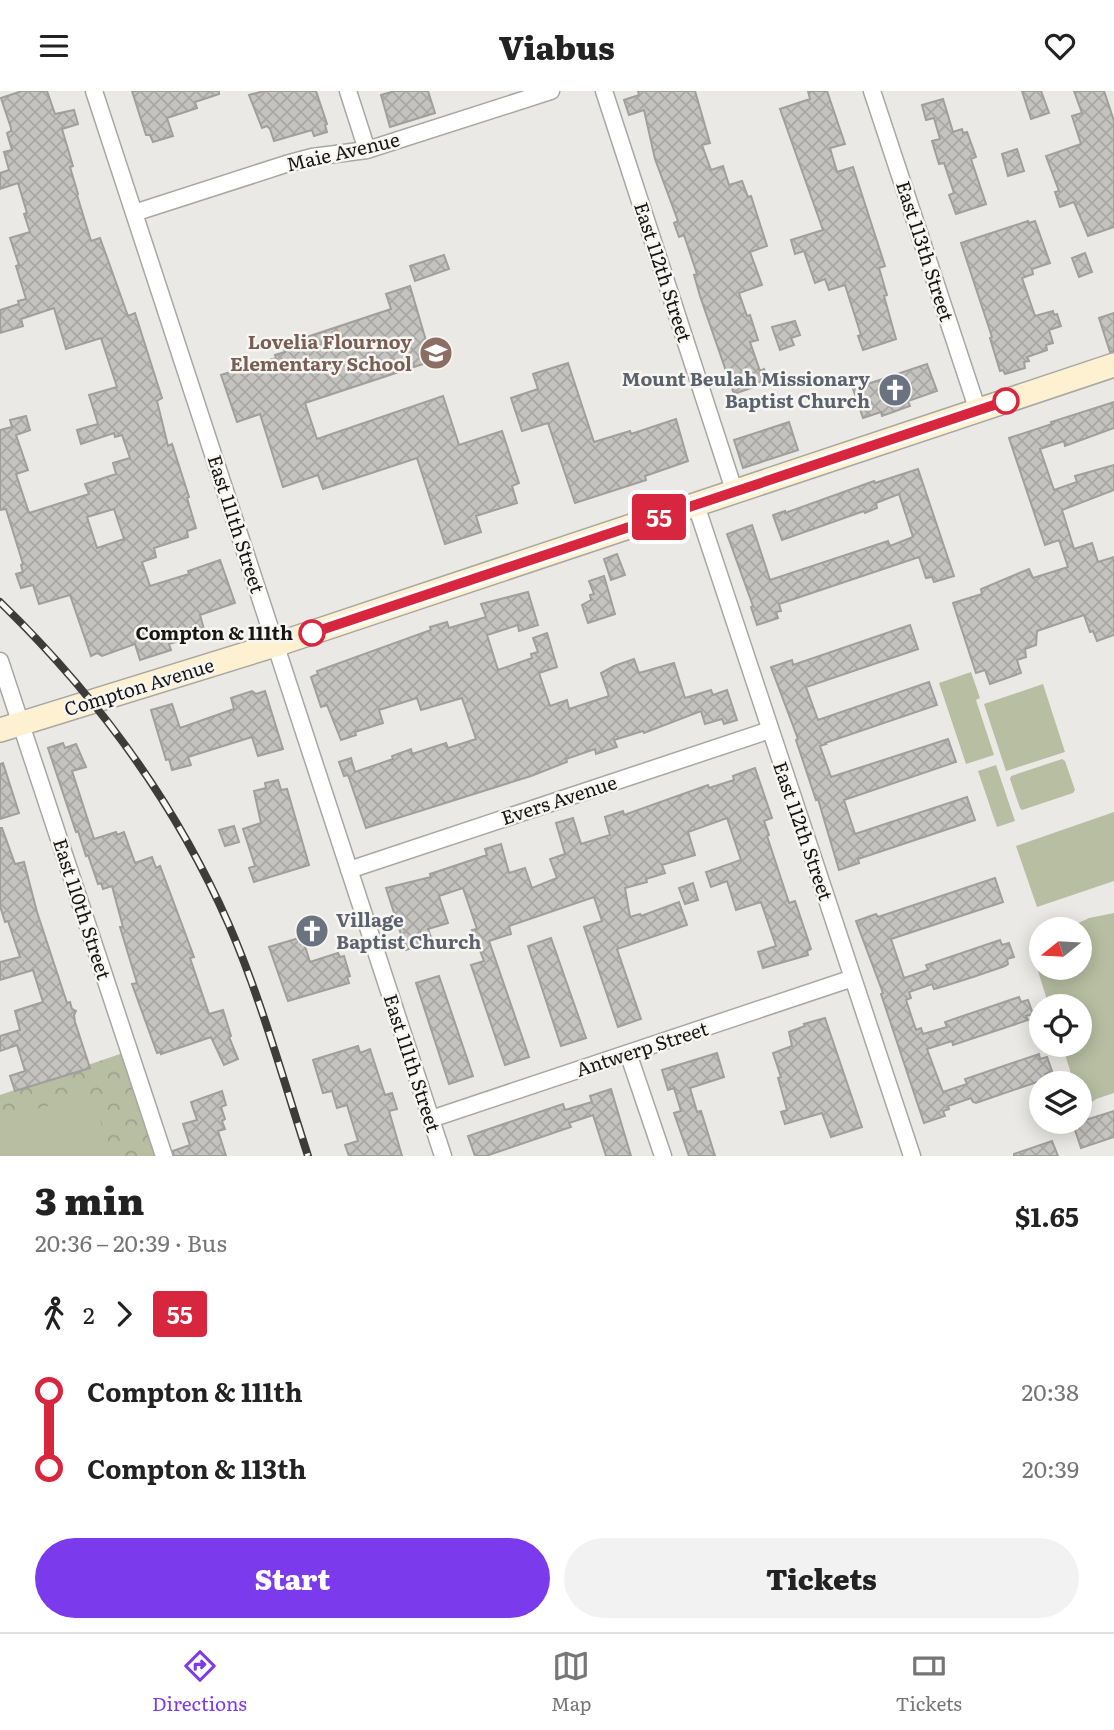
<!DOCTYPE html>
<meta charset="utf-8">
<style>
body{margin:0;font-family:Literata,serif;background:#f2f2f2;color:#222;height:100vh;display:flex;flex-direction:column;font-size:26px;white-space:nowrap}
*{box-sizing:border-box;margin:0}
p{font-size:23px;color:#767676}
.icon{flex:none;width:38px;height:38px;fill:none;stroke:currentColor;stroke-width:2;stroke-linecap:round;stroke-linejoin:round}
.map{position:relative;height:1065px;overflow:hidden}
.panel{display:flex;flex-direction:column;background:#fff;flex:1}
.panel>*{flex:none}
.badge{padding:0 14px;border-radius:5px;font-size:24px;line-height:46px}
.needle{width:46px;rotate:252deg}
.fabs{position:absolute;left:1029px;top:826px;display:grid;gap:14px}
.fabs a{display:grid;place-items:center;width:63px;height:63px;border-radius:50%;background:#fff;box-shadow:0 4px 18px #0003;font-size:35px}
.map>.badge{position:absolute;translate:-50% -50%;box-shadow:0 0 0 4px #fff}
.legs{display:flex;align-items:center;gap:10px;height:77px;padding:0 35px;font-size:23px}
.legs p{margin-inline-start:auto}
.head{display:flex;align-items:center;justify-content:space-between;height:119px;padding:0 35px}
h1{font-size:38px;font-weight:800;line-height:52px}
.action{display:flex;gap:14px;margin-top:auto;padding:14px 35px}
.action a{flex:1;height:80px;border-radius:42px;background:#7c3aed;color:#fff;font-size:28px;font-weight:800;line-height:80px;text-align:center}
.action a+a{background:#f2f2f2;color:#222}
ul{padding:0 35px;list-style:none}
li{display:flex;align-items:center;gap:24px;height:77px;font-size:26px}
li i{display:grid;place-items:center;width:10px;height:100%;margin:0 9px;background:currentColor}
li i::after{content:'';width:18px;height:18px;margin:-9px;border:5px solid;border-radius:50%;background:#fff}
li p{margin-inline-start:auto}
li:first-child i{background:linear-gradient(#0000 50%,currentColor 0)}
li:last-child i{background:linear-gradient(currentColor 50%,#0000 0)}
header{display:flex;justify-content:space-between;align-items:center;height:91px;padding:0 35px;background:#fff;font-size:32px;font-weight:800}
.menu{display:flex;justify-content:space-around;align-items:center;height:98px;border-top:2px solid #e0e0e0;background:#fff;font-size:19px;color:#767676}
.menu a{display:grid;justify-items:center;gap:4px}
.menu .selected{color:#7c3aed}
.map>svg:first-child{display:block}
.park{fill:url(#park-crowns)}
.garden{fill:#b7bea1}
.building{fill:url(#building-cross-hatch);stroke:#a09f9c;stroke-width:2;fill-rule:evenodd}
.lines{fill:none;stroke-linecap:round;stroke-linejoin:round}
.street-casing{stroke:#a8a7a4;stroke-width:19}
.secondary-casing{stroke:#a8a7a4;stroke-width:26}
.street{stroke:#fff;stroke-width:16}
.secondary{stroke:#fef1d1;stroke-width:23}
.rail-casing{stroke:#3d3c3a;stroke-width:8}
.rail{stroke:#f7f6f2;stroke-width:5;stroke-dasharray:16;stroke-linecap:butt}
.line-1-casing{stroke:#fff;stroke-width:16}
.line-1{stroke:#d7263d;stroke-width:10}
.stop-1-dot{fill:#fff;stroke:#d7263d;stroke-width:3.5}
.labels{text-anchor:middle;stroke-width:5;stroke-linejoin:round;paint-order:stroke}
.street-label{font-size:19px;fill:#171615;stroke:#f7f6f2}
.education-label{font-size:19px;font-weight:bold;fill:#785e54;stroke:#f7f6f2;text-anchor:end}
.worship-label{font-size:19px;font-weight:bold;fill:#5b616d;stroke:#f7f6f2;text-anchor:end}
.stop-label{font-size:19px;font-weight:bold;fill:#171615;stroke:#f7f6f2;text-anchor:end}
</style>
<header><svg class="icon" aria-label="menu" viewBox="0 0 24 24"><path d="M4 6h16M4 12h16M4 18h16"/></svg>Viabus<svg class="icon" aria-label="heart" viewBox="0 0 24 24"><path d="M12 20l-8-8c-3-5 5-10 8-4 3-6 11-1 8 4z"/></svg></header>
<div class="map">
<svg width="1114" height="1065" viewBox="0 0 1114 1065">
<defs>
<pattern id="park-crowns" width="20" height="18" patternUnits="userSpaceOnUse" patternTransform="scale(1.75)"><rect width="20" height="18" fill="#b7bea1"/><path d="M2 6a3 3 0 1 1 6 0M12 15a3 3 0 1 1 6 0" fill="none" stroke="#9da38a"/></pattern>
<pattern id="building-cross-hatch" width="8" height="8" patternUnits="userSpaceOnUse" patternTransform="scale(1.75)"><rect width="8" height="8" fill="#c4c3bf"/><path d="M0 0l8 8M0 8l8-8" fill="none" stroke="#a8a7a3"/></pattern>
</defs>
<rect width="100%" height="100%" fill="#eae9e5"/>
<path class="park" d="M123,962L157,1065H0V1004Z"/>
<path class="garden" d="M971,581L980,607L976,609L994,664L966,673L939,592Z
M1043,593L1065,661L1006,680L984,613Z
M1062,668L1065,670L1075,699L1073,702L1022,719L1020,717L1010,688L1011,685Z
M996,674L1015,730L997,736L978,680Z
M1114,721V790L1037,816L1016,755Z
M1114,822V1002L1096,1008L1082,1019L1080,1018V992H1074L1062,954H1080V915H1049L1032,861L1041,859V877H1080V838H1066L1089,827Z
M80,1007L95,1014L112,1065H0V1027Z"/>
<path class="building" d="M22,0H47L55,23L74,19L78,33L62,38L73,75L70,76L78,103L77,104L91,150L100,147L128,225L135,222L162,307L157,310L168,355L172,353L189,406L187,407L196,437L187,440L188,446L154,457L156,466L142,471L150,495L189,483L188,480L220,469L235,512L200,524L205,542L169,553L171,559L140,569L135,553L102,565L97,562L91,565L70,504L39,513L33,494L21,497L16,483L23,481L21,474L23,473L6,418L0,419V339L12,336L10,329L26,325L30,339L16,344L28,379L16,383L29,422L89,403L85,393L116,383L113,372L130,367L122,344L115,346L114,342L81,353L77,339L98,333L89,304L117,296L101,247L66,258L54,217L21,228L23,235L0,242V219L19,213L18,210L26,208L16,175L19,174L10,147L30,141L24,123L27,122L18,92L0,98V82L9,79L4,61L12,59L7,42L11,40V37L1,7ZM114,418L124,448L97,457L87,426Z
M132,0H219V3L195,11L197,17L167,27L173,45L153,51L150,44H146Z
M264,0H316L327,33L325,34L327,41L314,45L312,39L274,50L270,38L267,35L262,37L249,4Z
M395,0H428L435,22L390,36L381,4Z
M638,0H695L710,52L702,54L711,79L723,75L729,94L742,90L748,106L751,105L767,155L750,161L762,194L739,202L747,225L750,224L758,249L750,251L760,280L764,278L768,291L734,303L700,205L694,184L697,183L684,144L679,146L674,132L678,130L655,68L644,19L629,24L624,9L639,4Z
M808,0H827L845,53L830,57L837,81L853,76L885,175L879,177L887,204L884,205L896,248L863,259L858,245L861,244L845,194L829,199L825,188L815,192L804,160L795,163L791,149L823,139L780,18L810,8Z
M1022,0H1041L1049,22L1031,28Z
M1074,0H1104L1114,30V136L1088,145L1074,111L1060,116L1055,101L1059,100L1046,65L1081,53L1072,25L1082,22Z
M943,8L953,41L962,38L963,42L967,41L976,66L971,68L986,113L956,123L949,104L954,102L944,72L939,73L932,50L940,48L934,27L926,29L922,14Z
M1017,58L1024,80L1008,85L1002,63Z
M1028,130L1029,132L1035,130L1050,172L1032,178L1033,183L1022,187L1035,225L1053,220L1054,224L1057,223L1061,235L1049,239L1053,252L1046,254L1047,259L1027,266L1029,270L1024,271L1025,277L1005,283L1003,279L1000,280L990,247L992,246L961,152Z
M1085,162L1092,181L1079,186L1072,167Z
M444,164L449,178L415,190L410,175Z
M410,195L432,270L305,312L317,348L443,305L459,354L502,340L519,392L512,395L517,412L476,425L481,441L445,453L417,367L323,398L318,384L283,396L260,323L237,331L221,284L276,267L275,264L285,261L283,254L391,218L386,203Z
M1114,222V260L1110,261L1099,227Z
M795,230L800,244L791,247L794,254L780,259L772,236Z
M568,272L594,351L630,340L631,343L676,328L688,370L645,385L646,389L575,412L548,332L522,340L511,307L538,298L533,283Z
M927,273L937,300L908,310L910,315L882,325L881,321L863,327L853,298Z
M1114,311V337L1065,355L1064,350L1040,358L1054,399L1077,391L1075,385L1114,374V399L1062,419L1074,458L1092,452L1098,471L1114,466V544L1097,550L1093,540L1090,541L1084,524L1037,540L1036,554L1025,558L1026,566L1017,569L1021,582L990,593L985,579L976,582L953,512L982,503L981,498L1029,478L1033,487L1068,476L1059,449L1045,454L1009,347L1052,333L1051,331Z
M789,331L798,359L743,377L734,349Z
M918,378L954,485L934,491L932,486L926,487L919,466L779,513L781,520L776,521L778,527L757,534L751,516L753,515L727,443L752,434L770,489L888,450L890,455L913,446L899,403L876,412L877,417L865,422L864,420L782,449L773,424L785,420V422L874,390L875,392Z
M617,463L625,484L611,489L604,468Z
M604,485L615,523L588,532L582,514L591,509L590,504L594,503L589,490Z
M528,501L538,534L519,540L518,534L487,544L498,579L532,567L531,563L538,561L533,547L547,542L557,576L539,582L550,615L567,609L569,618L609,605L601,582L614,575L634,568L639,582L674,572L685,607L711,599L713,604L727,599L737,629L724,633L722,628L705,633L701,620L644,642L643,640L614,649L617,656L596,663L595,658L566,668L567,671L531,685L366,737L348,684L344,685L339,671L351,667L355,681L393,668L392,665L411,658L412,663L446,652L448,657L476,648L462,607L421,619L417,607L379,619L383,632L355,641L356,644L341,649L327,614L321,616L311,586L318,583L317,580L431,539L430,536L447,531L449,537L486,526L481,513Z
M910,534L918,558L806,596L818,629L929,591L937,614L825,652L826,653L820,655L831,686L948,648L956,671L844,709L855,743L967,706L975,729L858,768L859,772L839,779L818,708L816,709L796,649L798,648L771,576L792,569L793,574Z
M252,600L256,603L265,600L283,658L258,665L252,646L188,666L191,674L172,679L169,668L166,669L151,619L172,613L180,637L234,618L231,607Z
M63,652L65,657L76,653L86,676L72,680L94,748L116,741L117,744L124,741L135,772L152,766L156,777L160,775L194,866L190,867L209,923L223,919L231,945L229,946L238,968L224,974L211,946L161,963V961L157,962L132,893L137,892L120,836H123L112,795L103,798L101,792L98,793L88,764L86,765L78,740L76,741L48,657Z
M3,672L19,722L0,728V673Z
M755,677L772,727L764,730L769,744L767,745L789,812L795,810L811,858L807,860L808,864L763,877L758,861L776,855L761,811L736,819L727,790L711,796L706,781L741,769L727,727L688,741L695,764L662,774L665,782L646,788L647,791L625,797L630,826L640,823L641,825L679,811L687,834L617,858L641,928L618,936L584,836L602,830L594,806L509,835L511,843L489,850L529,966L505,974L471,874L484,870L472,839L477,838L463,797L439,805L448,832L428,838L432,849L406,859L386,797L431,786L430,783L487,764L485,758L501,753L509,782L525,777L532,797L557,787L550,768L565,763L556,732L573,727L581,753L610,744L605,726L623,720L624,724L708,694L709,697L734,689L733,685Z
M278,689L281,699L287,698L309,774L254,791L249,777L255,775L243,738L261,732L254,700L266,697L265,692Z
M234,735L239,751L225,755L219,739Z
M0,737H2L15,773L24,771L37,821L67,912L70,911L72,918L76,920L74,924L75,931L90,977L15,1000L10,985L25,980L17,954L0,960V945L20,939L15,920L43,911L33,879L0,889V871L20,866L8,830L5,831L0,815Z
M995,787L1003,811L891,848L904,887L928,879L926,874L1000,849L1002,854L1009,852L1014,866L1007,868L1008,873L1005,875L973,886L938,897L934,898L932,893L909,901L911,907L906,909L916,939L921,937L923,943L947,936L945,931L1019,906L1021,911L1028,909L1033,923L1026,925L1028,929L953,954L952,950L927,958L943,1001L967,993L965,988L1039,963L1040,968L1047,966L1052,980L1045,983L1047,987L1043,989L993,1006L976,1012L973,1011L971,1007L948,1015L949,1018L943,1020L945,1025L924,1032L881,903L883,902L856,830L876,823L878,826Z
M693,792L698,809L685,813L679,797Z
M299,847L301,853L304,852L310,871L338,862L340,866L344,865L350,885L347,886L349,892L288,910L269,856Z
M551,847L586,947L561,955L528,855Z
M439,885L473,985L449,993L416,892Z
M825,927L862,1036L831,1046L822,1022L785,1033L781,1021L787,1019L778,987L781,986L773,962L792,955L789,941L805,935L804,933Z
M358,955L360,962L370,958L385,1004L392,1002L397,1018L389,1020L402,1065H349L345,1054L358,1050L347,1014L337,1017L332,1000L323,1002L313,969Z
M717,962L724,986L690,997L697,1021L701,1020L715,1065H689L674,1022L681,1020L674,997L668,999L662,979Z
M611,998L631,1065H606L593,1024L569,1032L571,1036L486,1065H475L468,1045L563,1013L565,1019L592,1011L590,1005Z
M222,1000L226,1014L221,1016L225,1028L222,1030L225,1038L218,1040L226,1065H174L173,1060L190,1054L183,1033L197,1029L191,1011Z
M1114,1020V1046L1081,1057L1073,1033Z
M1052,1050L1058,1065H1014V1063Z"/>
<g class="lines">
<defs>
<path id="street" d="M94,0L443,1065
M348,0L367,59
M604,0L735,402
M872,0L978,320
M134,122L286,73L312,66L367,59L551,0
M696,414L912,1065
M0,570L164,1065
M349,779L770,639
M628,962L663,1065
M431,1028L853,887"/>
<path id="secondary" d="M0,639L275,554L1114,274"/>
</defs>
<use href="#street" class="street-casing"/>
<use href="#secondary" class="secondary-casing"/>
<use href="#street" class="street"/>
<use href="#secondary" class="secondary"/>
<defs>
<path id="rail" d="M0,511C96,604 175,711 229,834C261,908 283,988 308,1065"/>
</defs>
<use href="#rail" class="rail-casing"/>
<use href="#rail" class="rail"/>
</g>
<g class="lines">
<defs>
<path id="line-1" d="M312,542L1006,310"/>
</defs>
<use href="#line-1" class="line-1-casing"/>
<use href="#line-1" class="line-1"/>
</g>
<defs>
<symbol id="school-disc" viewBox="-11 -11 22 22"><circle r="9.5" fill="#8d6e63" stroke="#f7f6f2"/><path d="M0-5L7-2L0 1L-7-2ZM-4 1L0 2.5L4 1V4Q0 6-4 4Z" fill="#fff"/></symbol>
<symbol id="church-disc" viewBox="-11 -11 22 22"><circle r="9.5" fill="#6b7280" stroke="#f7f6f2"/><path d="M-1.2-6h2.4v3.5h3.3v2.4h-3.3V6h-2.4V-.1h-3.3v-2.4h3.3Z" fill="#fff"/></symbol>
</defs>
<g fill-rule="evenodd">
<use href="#school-disc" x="417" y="243" width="38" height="38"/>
<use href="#church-disc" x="876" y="280" width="38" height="38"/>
<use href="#church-disc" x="293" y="821" width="38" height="38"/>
</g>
<g class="stop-1-dot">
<circle cx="1006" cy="310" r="12"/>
<circle cx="312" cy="542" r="12"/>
</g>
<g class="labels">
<g class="street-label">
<text transform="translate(343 61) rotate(-13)" y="7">Maie Avenue</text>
<text transform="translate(925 160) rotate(72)" y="7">East 113th Street</text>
<text transform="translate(663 181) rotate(72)" y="7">East 112th Street</text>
<text transform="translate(236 433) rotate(72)" y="7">East 111th Street</text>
<text transform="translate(139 596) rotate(-17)" y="7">Compton Avenue</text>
<text transform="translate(559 709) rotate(-18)" y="7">Evers Avenue</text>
<text transform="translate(803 740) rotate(71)" y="7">East 112th Street</text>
<text transform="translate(82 818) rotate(72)" y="7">East 110th Street</text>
<text transform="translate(642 958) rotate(-18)" y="7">Antwerp Street</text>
<text transform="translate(412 972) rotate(72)" y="7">East 111th Street</text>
</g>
<g class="education-label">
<text x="412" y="258">Lovelia Flournoy<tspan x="412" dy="22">Elementary School</tspan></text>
</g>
<g class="worship-label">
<text x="870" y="295">Mount Beulah Missionary<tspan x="870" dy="22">Baptist Church</tspan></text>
<text x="336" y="836" text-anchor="start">Village<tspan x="336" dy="22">Baptist Church</tspan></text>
</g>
<g class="stop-label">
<text x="293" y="549">Compton &amp; 111th</text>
</g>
</g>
</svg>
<div class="fabs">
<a><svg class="needle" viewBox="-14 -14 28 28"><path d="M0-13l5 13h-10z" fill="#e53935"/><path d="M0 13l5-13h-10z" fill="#767676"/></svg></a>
<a><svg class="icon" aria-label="locate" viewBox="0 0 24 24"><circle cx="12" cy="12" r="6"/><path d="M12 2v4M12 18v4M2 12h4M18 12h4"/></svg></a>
<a><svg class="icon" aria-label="layers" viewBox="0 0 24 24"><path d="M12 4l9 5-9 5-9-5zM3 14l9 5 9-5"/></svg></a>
</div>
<b class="badge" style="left:659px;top:426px;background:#d7263d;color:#fff">55</b>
</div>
<section class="panel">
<div class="head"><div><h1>3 min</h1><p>20:36 – 20:39 · Bus</p></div><b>$1.65</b></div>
<div class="legs"><svg class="icon" aria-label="walk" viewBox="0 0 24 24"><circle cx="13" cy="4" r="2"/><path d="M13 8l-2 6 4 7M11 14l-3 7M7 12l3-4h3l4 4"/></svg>2<svg class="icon" aria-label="forward" viewBox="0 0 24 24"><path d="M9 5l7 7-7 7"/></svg><b class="badge" style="background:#d7263d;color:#fff">55</b></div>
<ul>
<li><i style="color:#d7263d"></i><b>Compton &amp; 111th</b><p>20:38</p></li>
<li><i style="color:#d7263d"></i><b>Compton &amp; 113th</b><p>20:39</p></li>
</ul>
<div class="action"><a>Start</a><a>Tickets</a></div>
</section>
<nav class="menu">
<a class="selected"><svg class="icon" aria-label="directions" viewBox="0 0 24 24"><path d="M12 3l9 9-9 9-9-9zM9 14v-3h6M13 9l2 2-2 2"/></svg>Directions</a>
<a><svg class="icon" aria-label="map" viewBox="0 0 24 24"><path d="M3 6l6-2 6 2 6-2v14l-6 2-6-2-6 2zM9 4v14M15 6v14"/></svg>Map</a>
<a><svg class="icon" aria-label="tickets" viewBox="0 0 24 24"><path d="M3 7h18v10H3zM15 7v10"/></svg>Tickets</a>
</nav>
